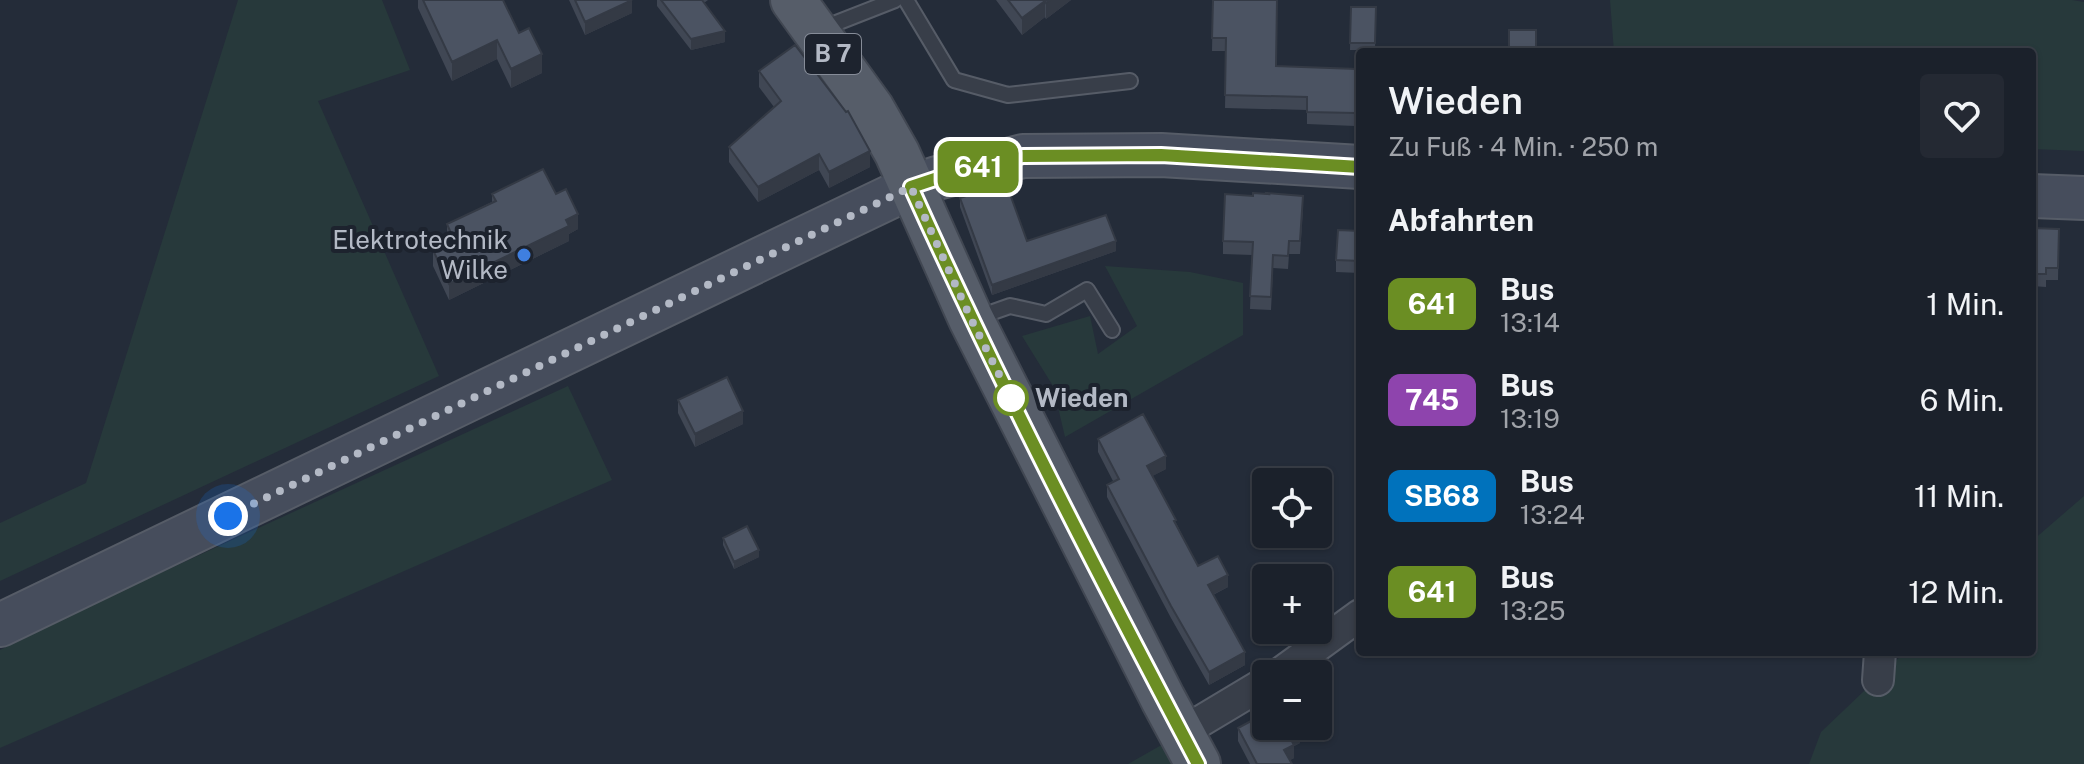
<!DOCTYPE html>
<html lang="de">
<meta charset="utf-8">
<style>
body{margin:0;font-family:"Public Sans",sans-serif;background:#242933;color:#f1f3f6;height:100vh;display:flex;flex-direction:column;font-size:30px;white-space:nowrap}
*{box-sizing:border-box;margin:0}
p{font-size:26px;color:#a0a3a9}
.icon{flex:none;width:44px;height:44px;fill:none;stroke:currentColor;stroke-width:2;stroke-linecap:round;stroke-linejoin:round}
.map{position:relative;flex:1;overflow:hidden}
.details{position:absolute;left:1356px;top:48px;width:680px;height:608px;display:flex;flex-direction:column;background:#1b212b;border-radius:8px;box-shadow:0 2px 6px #0004,0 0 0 2px #393e47}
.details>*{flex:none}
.badge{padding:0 16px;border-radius:12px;font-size:28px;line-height:52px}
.tools{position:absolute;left:1252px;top:468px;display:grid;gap:16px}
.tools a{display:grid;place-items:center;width:80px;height:80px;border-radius:8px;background:#1b212b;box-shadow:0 2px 6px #0004,0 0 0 2px #393e47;font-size:40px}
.you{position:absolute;width:40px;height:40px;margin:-20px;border:6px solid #fff;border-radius:50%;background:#1a73e8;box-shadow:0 0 0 12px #1a73e833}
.map>.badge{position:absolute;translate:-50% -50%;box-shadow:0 0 0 4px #fff}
h2{padding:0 32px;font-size:30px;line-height:72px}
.round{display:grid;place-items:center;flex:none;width:84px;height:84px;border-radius:8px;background:#242933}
.overview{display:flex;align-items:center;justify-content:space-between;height:136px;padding:0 32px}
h1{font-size:38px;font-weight:600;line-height:60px}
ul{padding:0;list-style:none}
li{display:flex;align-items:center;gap:24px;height:96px;padding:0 32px}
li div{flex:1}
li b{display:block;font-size:30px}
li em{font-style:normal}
li .badge{min-width:88px;font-weight:700;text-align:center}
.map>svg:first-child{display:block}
.green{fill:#27393b}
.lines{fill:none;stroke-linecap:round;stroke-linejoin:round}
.lane-casing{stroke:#565c67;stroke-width:18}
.street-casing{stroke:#565c67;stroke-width:34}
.secondary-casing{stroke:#565c67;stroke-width:46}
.primary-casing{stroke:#414752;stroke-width:48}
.lane{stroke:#383e49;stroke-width:14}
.street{stroke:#383e49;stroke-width:30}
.secondary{stroke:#464d5c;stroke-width:42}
.primary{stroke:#565d69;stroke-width:44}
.wall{fill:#404754}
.shaded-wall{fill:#343a45}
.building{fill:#4b5362;stroke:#343a45;stroke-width:2}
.line-casing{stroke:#fff;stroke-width:18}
.line{stroke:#6b8e23;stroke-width:12}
.walk{stroke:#b3b9c5;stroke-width:8;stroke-dasharray:0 14.4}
.shop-dot{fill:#3f7fe0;stroke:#1d232e;stroke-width:3}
.stop-dot{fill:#fff;stroke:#6b8e23;stroke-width:4}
.labels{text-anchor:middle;stroke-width:8;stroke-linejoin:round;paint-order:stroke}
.shield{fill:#1d232e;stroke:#868c98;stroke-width:2}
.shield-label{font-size:24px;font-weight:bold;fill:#b3b9c5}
.poi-label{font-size:26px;fill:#b3b9c5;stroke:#1d232e;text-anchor:end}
.stop-label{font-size:26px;font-weight:bold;fill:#b3b9c5;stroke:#1d232e;text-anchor:start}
</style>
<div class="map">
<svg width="2084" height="764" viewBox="0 0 2084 764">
<rect width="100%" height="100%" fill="#242c39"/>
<path class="green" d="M238,0H382L410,70L318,101L439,376L0,581V523L86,483Z
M1610,0H2072L2084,2V151L2032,149V52H1614Z
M1105,266L1190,272L1243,283V335L1065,437L1053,386L1022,336L1090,316L1098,354L1137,326Z
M568,386L612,480L0,748V650L134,585Z
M2084,496V764H1809L1821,732L1905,652H2032V541Z
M1165,743L1176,764H1128Z"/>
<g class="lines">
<defs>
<path id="lane" d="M906,0L954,80L1008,95L1130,81
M821,29L895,0
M976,318L1010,306L1046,314L1087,290L1112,330"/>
<path id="street" d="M1279,674L1360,615
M1878,680L1880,652
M1181,733L1266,682"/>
<path id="secondary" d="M2032,196L2084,198
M0,625L798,241L911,187L937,178L1023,156L1161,155L1360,167"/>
<path id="primary" d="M793,0L872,109L897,153L971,319L1163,699L1198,764"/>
</defs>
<use href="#lane" class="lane-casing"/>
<use href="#street" class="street-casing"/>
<use href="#secondary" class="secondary-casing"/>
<use href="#primary" class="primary-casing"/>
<use href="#lane" class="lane"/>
<use href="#street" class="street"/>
<use href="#secondary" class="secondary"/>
<use href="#primary" class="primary"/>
</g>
<path class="wall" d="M418,0H503L519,33L542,73L511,88L497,59L452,81L418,8Z
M569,0H632V13L585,35Z
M657,0H708L704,3L725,42L691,50L657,6Z
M996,0H1071L1046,19L1045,17L1022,35Z
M1213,0L1276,66L1357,69L1355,126L1307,124V110L1225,108L1226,51H1212Z
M1351,7H1376L1375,50H1350Z
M759,71L870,167L829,188L819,170L758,202L729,162V147L774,107L759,87Z
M492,194H556L578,229L569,234V241L449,300L433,266V250L448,243L447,240V224L492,202Z
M960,198L1027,241L1116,251L992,295L960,207Z
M1303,208L1300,254H1289L1288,269L1273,268L1271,310L1250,309L1252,255L1223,254V241Z
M2032,228L2059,229L2058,280H2046V287L2032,286Z
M1360,231V273L1336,272V260Z
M678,400L743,424L695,447L678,413Z
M1098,439L1166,469L1152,476L1198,566L1228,587L1213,595L1245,665L1209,685L1171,618L1107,497V485L1113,481L1098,452Z
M723,538L759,557L734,569L723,545Z
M1238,728L1300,743L1294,746V758L1290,760L1292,764H1250L1238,741Z"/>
<path class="shaded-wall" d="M632,0V13L585,35V22Z
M1050,0H1071L1046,19V3Z
M1045,1V17L1022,35V18Z
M725,31V42L691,50V39Z
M497,40V59L452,81V62Z
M542,54V73L511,88V69Z
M870,151V167L829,188V172Z
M819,154V170L758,202V187Z
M578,214V229L569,234V241L449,300V284Z
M1116,241V251L992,295V285Z
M743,411V424L695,447V434Z
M1166,456V469L1147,479V466Z
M759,550V557L734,569V562Z
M1228,575V587L1208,597V585Z
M1245,652V665L1209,685V672Z
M1300,730V743L1294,746V758L1284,763V750L1289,736Z"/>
<path class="building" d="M423,0H503L519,33L529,28L542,54L511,69L497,40L452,62Z
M575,0H632L585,22Z
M661,0H702L725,31L691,39Z
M1008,0H1050L1046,3L1045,1L1022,18Z
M1213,0H1277L1276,66L1357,69L1355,113L1307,112V97L1225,95L1226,38H1212Z
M1351,7H1376L1375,43H1350Z
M1509,30H1536V52H1509Z
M795,45L846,112L848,111L870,151L829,172L819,154L758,187L729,147L781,101L759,71Z
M543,169L556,194L566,189L578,214L566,220L569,226L449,284L433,250L454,240L447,224L496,201L492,194Z
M1006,183L1027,241L1106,215L1116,241L992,285L960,198Z
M1253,193L1268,194L1267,193L1303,196L1300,241H1289L1288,256L1273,255L1271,297L1250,296L1253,242L1223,241L1225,194L1253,196Z
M2032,228L2059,229L2058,268H2046V274H2032Z
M1338,230L1360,231V261L1336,260Z
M727,377L743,411L695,434L678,400Z
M1143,414L1166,456L1147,466L1176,520L1174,521L1198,566L1218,556L1228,575L1208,585L1245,652L1209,672L1171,606L1107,485L1119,479L1098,439Z
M747,526L759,550L734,562L723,538Z
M1266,713V726H1298L1300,730L1289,736L1294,745L1284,750L1292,764H1257L1238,728Z"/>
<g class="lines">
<defs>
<path id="line" d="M1198,764C1098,574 999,383 911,187L956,172L1023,156L1161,155L1360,167"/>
</defs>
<use href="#line" class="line-casing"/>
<use href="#line" class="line"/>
<path class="walk" d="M228,516L911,187L971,319L1011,398"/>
</g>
<circle class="shop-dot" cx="524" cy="255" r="8"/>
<circle class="stop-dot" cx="1011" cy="398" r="16"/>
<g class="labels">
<rect class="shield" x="805" y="34" width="56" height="40" rx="6"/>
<g class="shield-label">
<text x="833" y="62">B 7</text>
</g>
<g class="poi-label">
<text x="508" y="249">Elektrotechnik<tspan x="508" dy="30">Wilke</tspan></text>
</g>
<g class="stop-label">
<text x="1035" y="407">Wieden</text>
</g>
</g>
</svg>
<div class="tools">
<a><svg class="icon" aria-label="locate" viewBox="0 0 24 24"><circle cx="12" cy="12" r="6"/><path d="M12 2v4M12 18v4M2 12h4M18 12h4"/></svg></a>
<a>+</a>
<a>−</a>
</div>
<div class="you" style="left:228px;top:516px"></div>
<b class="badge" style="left:978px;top:167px;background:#6b8e23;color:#fff">641</b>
<section class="details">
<div class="overview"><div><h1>Wieden</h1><p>Zu Fuß · 4 Min. · 250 m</p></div><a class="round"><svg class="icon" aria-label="heart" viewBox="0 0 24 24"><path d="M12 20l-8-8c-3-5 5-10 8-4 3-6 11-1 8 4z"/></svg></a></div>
<h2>Abfahrten</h2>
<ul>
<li><span class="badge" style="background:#6b8e23;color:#fff">641</span><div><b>Bus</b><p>13:14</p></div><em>1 Min.</em></li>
<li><span class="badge" style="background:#8e44ad;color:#fff">745</span><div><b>Bus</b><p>13:19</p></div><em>6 Min.</em></li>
<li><span class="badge" style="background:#0072bc;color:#fff">SB68</span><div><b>Bus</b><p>13:24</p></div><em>11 Min.</em></li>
<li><span class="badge" style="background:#6b8e23;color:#fff">641</span><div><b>Bus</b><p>13:25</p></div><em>12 Min.</em></li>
</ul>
</section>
</div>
